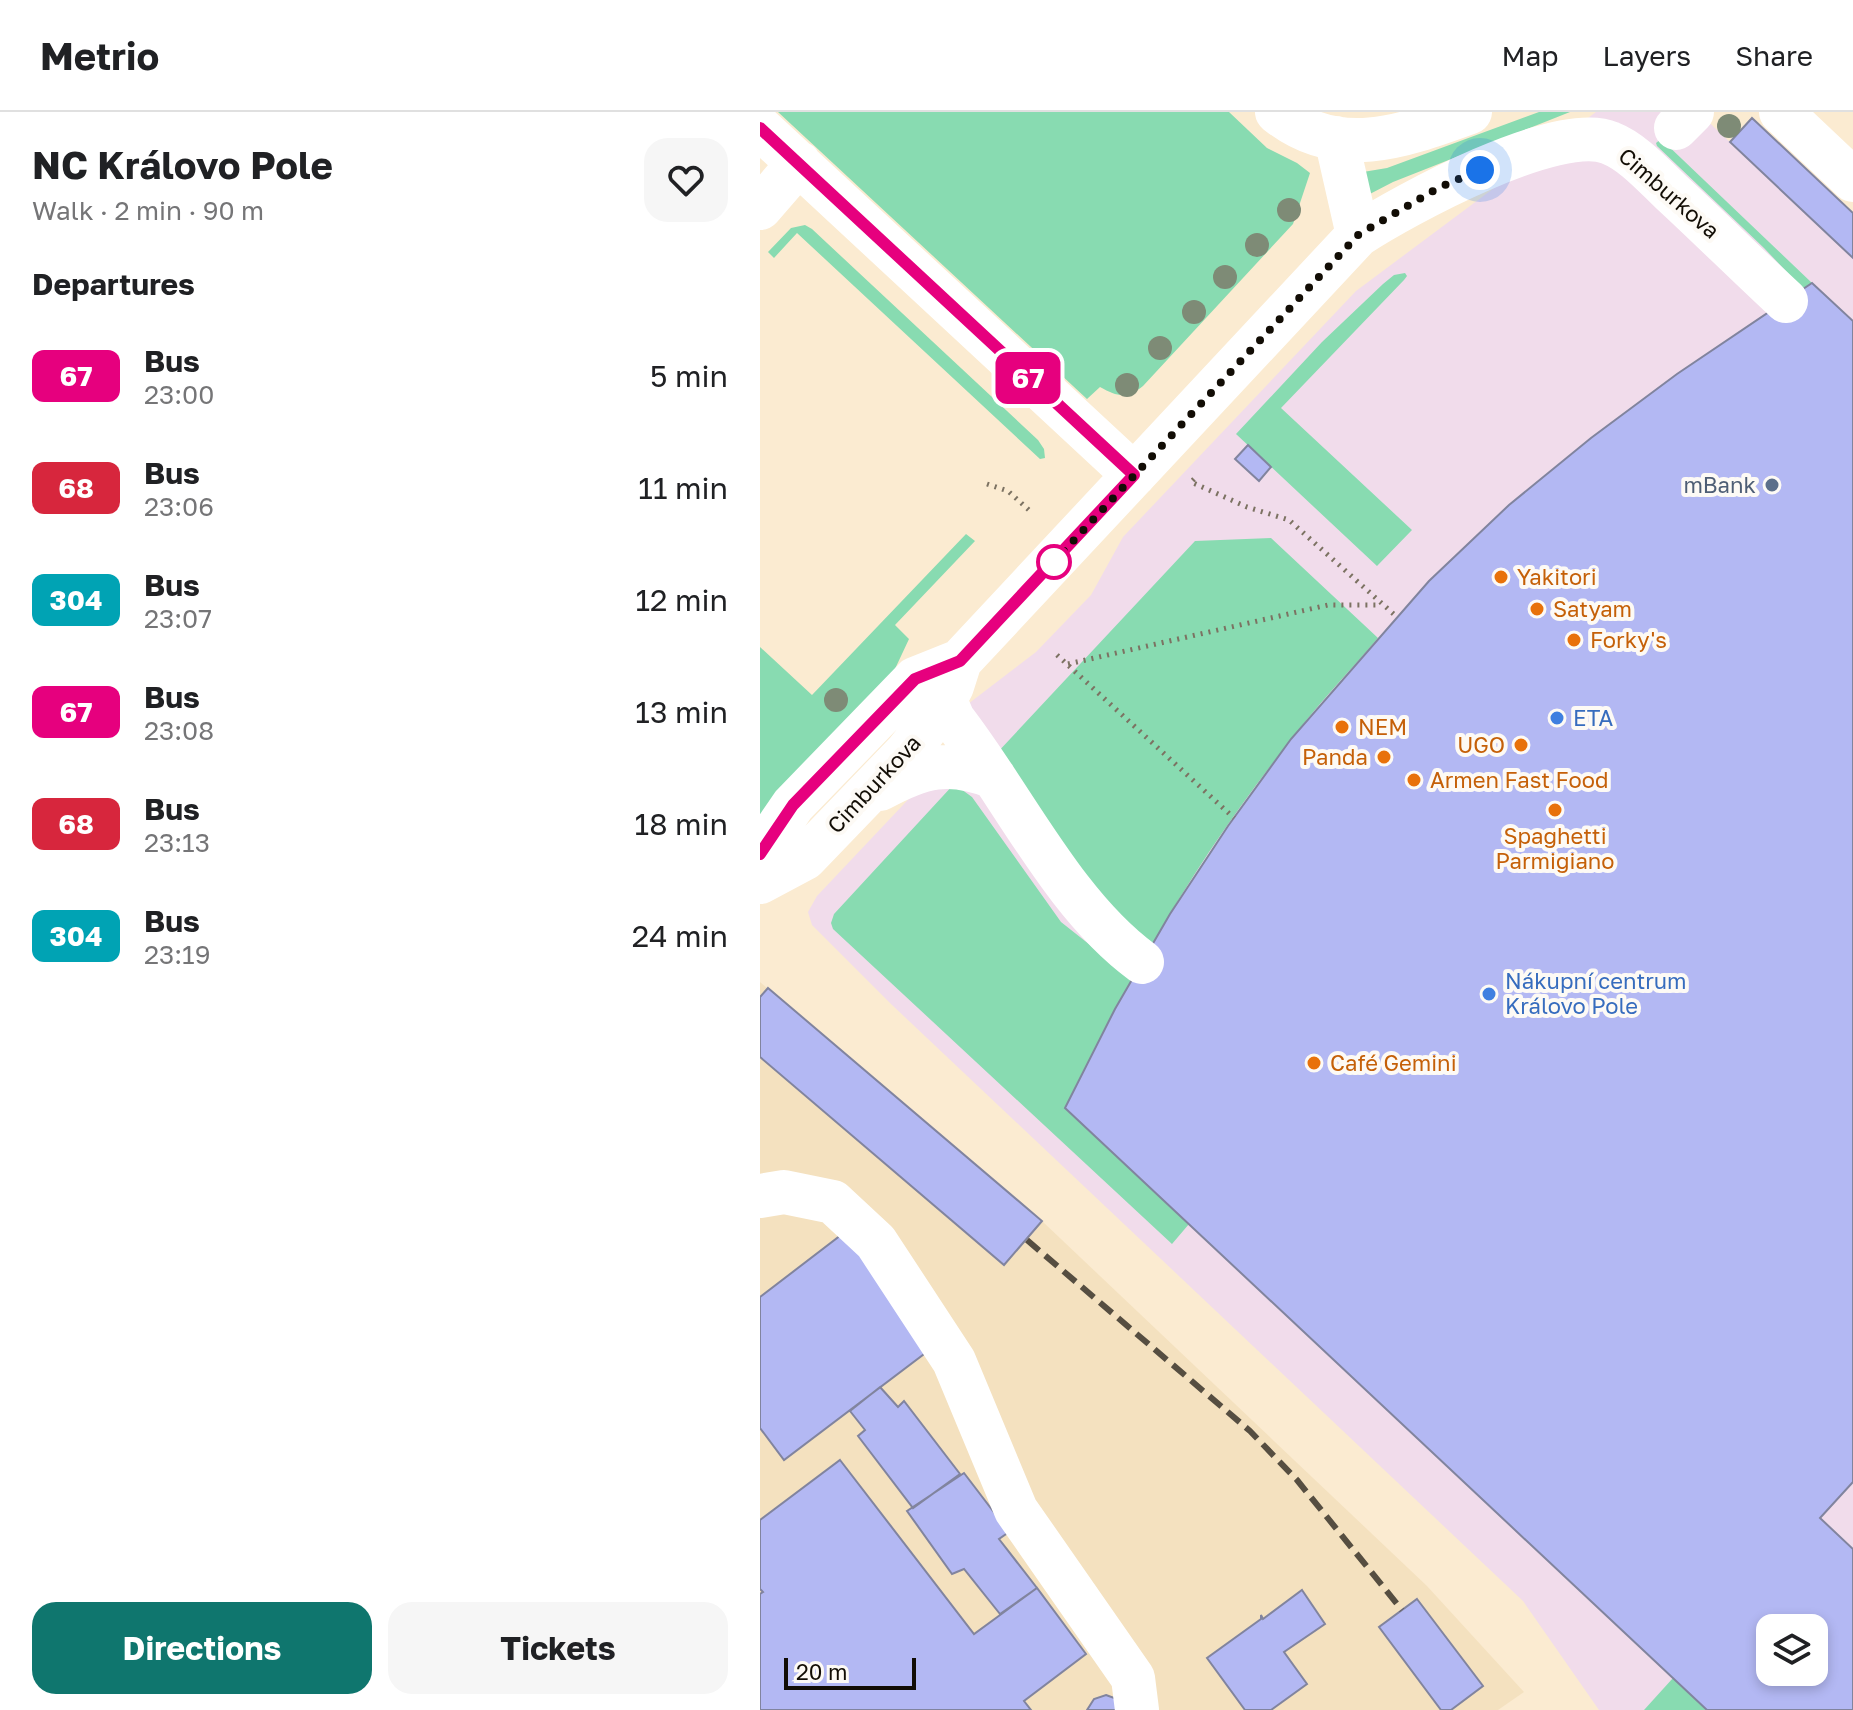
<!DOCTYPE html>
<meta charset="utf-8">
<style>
body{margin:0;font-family:"Golos Text",sans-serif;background:#f6f6f6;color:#202124;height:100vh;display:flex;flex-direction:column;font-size:30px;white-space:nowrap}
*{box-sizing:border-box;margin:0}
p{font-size:26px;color:#757577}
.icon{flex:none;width:44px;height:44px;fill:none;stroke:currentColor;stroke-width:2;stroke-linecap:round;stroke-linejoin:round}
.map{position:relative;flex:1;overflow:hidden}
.panel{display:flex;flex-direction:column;background:#fff;width:760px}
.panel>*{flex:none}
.badge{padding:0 16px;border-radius:12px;font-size:28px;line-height:52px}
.buttons{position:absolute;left:996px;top:1502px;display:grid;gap:16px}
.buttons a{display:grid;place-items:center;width:72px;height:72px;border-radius:16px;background:#fff;box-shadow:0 4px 12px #0003;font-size:40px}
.scale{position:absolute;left:24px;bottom:20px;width:132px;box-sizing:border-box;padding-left:8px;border:4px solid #120d05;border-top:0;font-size:22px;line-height:28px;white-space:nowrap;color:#120d05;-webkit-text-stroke:6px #fdfaf5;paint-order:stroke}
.you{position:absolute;width:40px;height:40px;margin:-20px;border:6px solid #fff;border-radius:50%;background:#1a73e8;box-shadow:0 0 0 12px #1a73e833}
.map>.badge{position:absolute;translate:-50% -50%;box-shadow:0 0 0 4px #fff}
h2{padding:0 32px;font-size:30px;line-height:72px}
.round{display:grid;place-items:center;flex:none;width:84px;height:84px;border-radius:24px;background:#f6f6f6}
.summary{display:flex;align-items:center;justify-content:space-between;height:136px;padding:0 32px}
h1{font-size:38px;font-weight:700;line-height:60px}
.button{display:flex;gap:16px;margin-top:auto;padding:16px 32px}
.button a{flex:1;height:92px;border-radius:24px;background:#0f766e;color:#fff;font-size:32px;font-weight:700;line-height:92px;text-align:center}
.button a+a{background:#f6f6f6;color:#202124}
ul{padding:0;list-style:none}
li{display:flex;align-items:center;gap:24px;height:112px;padding:0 32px}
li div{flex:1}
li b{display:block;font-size:30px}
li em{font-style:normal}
li .badge{min-width:88px;font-weight:700;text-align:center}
header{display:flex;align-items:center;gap:48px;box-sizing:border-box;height:112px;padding:0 40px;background:#fff;border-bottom:2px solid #e0e0e0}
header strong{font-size:38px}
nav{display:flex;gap:44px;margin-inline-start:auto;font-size:28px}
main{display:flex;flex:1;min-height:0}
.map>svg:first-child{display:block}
.commercial{fill:#f1dceb;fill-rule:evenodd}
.built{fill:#f4e1bf}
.green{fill:#88dbb1}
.building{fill:#b3b8f3;stroke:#81849e;stroke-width:2;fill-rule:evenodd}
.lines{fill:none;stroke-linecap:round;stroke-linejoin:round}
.path{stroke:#7c7262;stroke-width:5;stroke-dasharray:2 6;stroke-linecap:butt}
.minor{stroke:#fff;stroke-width:44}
.rail{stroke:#564e41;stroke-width:6;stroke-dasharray:16 8;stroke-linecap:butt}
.tree{fill:#7e8b76}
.line-casing{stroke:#fff;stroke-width:18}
.line{stroke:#e6007e;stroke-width:12}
.walk{stroke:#120d05;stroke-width:8;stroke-dasharray:0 14.4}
.service-dot{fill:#5c6f8a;stroke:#fdfaf5;stroke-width:3}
.stop-dot{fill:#fff;stroke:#e6007e;stroke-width:4}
.food-dot{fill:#e8710a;stroke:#fdfaf5;stroke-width:3}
.shop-dot{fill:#3f7fe0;stroke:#fdfaf5;stroke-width:3}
.labels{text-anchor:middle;stroke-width:8;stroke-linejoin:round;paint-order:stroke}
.street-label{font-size:22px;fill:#120d05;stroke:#fdfaf5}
.service-label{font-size:22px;fill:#4e5e75;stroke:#fdfaf5;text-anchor:end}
.food-label{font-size:22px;fill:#c56008;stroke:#fdfaf5;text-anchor:start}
.shop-label{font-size:22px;fill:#366cbe;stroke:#fdfaf5;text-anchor:start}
</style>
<header>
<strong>Metrio</strong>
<nav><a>Map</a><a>Layers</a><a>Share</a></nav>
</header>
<main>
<section class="panel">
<div class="summary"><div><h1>NC Královo Pole</h1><p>Walk · 2 min · 90 m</p></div><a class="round"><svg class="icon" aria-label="heart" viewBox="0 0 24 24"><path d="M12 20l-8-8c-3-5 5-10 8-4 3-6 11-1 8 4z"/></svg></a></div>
<h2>Departures</h2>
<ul>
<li><span class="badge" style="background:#e6007e;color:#fff">67</span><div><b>Bus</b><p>23:00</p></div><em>5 min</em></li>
<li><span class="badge" style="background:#d7263d;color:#fff">68</span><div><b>Bus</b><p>23:06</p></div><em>11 min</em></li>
<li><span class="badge" style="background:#00a3b4;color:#fff">304</span><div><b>Bus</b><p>23:07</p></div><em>12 min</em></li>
<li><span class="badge" style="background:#e6007e;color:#fff">67</span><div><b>Bus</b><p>23:08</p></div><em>13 min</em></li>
<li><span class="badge" style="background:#d7263d;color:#fff">68</span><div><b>Bus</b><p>23:13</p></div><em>18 min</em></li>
<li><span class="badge" style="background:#00a3b4;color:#fff">304</span><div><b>Bus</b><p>23:19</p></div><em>24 min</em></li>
</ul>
<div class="button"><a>Directions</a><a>Tickets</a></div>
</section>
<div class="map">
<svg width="1093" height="1598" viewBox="0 0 1093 1598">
<rect width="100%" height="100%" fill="#fbebd1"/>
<path class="commercial" d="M836,0H938L1093,146V1598H839L763,1489L131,892L52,813L48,800L57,784L212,620L208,592L276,540L331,483L363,425L596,179ZM1010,1516H1054V1560H1010Z"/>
<path class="built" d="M0,870L282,1109L667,1474L764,1580L738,1598H0Z"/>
<path class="green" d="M18,0H469L507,36L537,51L550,61L533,112L383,274C367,287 358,285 340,275L327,287Z
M779,0H810L633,70L606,84L597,61L627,56Z
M901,27L1052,171L1043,177L1004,136L897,34L896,31Z
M45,113L52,117L278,328L284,337L285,346L280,347L37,121L14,146L8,140L31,116Z
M645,161L647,164L644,168L521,296L652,418L617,454L476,322L562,230L623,172L634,163Z
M206,422L215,429L135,513L149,527L127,574L0,707V535L52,583Z
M511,426L618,526C589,560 557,593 530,629C480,692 432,762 392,833L349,795L236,642L435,429Z
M194,672L212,685L301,810L373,867L429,1112L412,1132L73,817L71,811L74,802Z
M913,1566L947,1598H884Z"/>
<path class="building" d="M992,6L1093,101V146L970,30Z
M1052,171L1093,209V1370L1060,1406L1093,1437V1598H947L305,996L355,897L410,802L468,714L531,627L669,469L749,393L831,326L917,262ZM1010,1516H1054V1560H1010Z
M488,333L511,355L499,369L475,347Z
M8,876L282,1109L244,1153L0,945V885Z
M85,1120L172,1236L24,1348L0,1316V1185Z
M120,1275L138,1295L144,1289L200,1362L153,1396L98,1324L105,1318L90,1299Z
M80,1348L214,1522L277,1476L326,1542L264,1589L271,1598H0V1482L3,1480L0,1477V1408Z
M204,1361L249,1420L239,1427L277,1476L240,1502L204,1457L192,1462L147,1399Z
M542,1478L565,1512L524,1540L547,1572L511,1598H485L447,1546L501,1507V1503L503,1507Z
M657,1487L723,1574L691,1598H681L619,1515Z
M346,1583L357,1587L363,1598H327L334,1587Z"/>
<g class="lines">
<path class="path" d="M434,367L431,370L487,395L529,408L637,505
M227,372L248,379L270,399
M297,543L474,706
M308,552L568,493H620"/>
<path class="minor" d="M517,0C578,49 644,24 710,0
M1021,0L1093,68
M0,16L374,363
M916,16L932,0
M576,26L598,123
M0,96L39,51
M185,588L193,607C253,684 303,792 382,850
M120,677C162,654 189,647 234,665
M0,741L33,693L155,567L200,549
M0,770L45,746L147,640L178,601L192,574L200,549L598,123C644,93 798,9 850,31C873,40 893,63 911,80C950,116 987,153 1026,189
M0,1084L24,1080L73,1090L116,1130L194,1249L256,1398L373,1566L377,1598"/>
<path class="rail" d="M267,1128L490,1319L537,1368L642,1498"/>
</g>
<g class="tree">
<circle cx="969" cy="14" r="12"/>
<circle cx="529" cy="98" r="12"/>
<circle cx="497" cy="133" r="12"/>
<circle cx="465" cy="165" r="12"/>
<circle cx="434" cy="200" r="12"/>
<circle cx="400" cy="236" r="12"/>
<circle cx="367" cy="273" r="12"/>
<circle cx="76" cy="588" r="12"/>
</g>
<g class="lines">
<defs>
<path id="line" d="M0,16L374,363L200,549L155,567L33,693L0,742"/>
</defs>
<use href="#line" class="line-casing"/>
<use href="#line" class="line"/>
<path class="walk" d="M294,450L289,455L598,123L678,76L720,58"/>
</g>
<circle class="service-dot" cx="1012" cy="373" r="8"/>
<circle class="stop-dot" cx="294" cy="450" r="16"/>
<g class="food-dot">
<circle cx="741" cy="465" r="8"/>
<circle cx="777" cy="497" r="8"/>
<circle cx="814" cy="528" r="8"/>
<circle cx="582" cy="615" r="8"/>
<circle cx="761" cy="633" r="8"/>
<circle cx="624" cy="645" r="8"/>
<circle cx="654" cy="668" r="8"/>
<circle cx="795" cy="698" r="8"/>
<circle cx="554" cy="951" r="8"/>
</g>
<g class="shop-dot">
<circle cx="797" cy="606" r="8"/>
<circle cx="729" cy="882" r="8"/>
</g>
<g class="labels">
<g class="street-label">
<text transform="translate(909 81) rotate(41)" y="8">Cimburkova</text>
<text transform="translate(114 672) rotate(-47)" y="8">Cimburkova</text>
</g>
<g class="service-label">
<text x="996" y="381">mBank</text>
</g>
<g class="food-label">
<text x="757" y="473">Yakitori</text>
<text x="793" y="505">Satyam</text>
<text x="830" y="536">Forky's</text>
<text x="598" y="623">NEM</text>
<text x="745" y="641" text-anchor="end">UGO</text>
<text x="608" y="653" text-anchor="end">Panda</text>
<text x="670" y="676">Armen Fast Food</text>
<text x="795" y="732" text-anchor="middle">Spaghetti<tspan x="795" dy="25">Parmigiano</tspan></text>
<text x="570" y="959">Café Gemini</text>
</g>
<g class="shop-label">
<text x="813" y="614">ETA</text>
<text x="745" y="877">Nákupní centrum<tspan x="745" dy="25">Královo Pole</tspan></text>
</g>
</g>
</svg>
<div class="buttons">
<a><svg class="icon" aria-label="layers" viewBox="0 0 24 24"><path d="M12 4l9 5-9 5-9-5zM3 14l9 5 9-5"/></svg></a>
</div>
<div class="scale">20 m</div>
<div class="you" style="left:720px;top:58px"></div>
<b class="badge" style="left:268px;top:266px;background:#e6007e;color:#fff">67</b>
</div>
</main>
